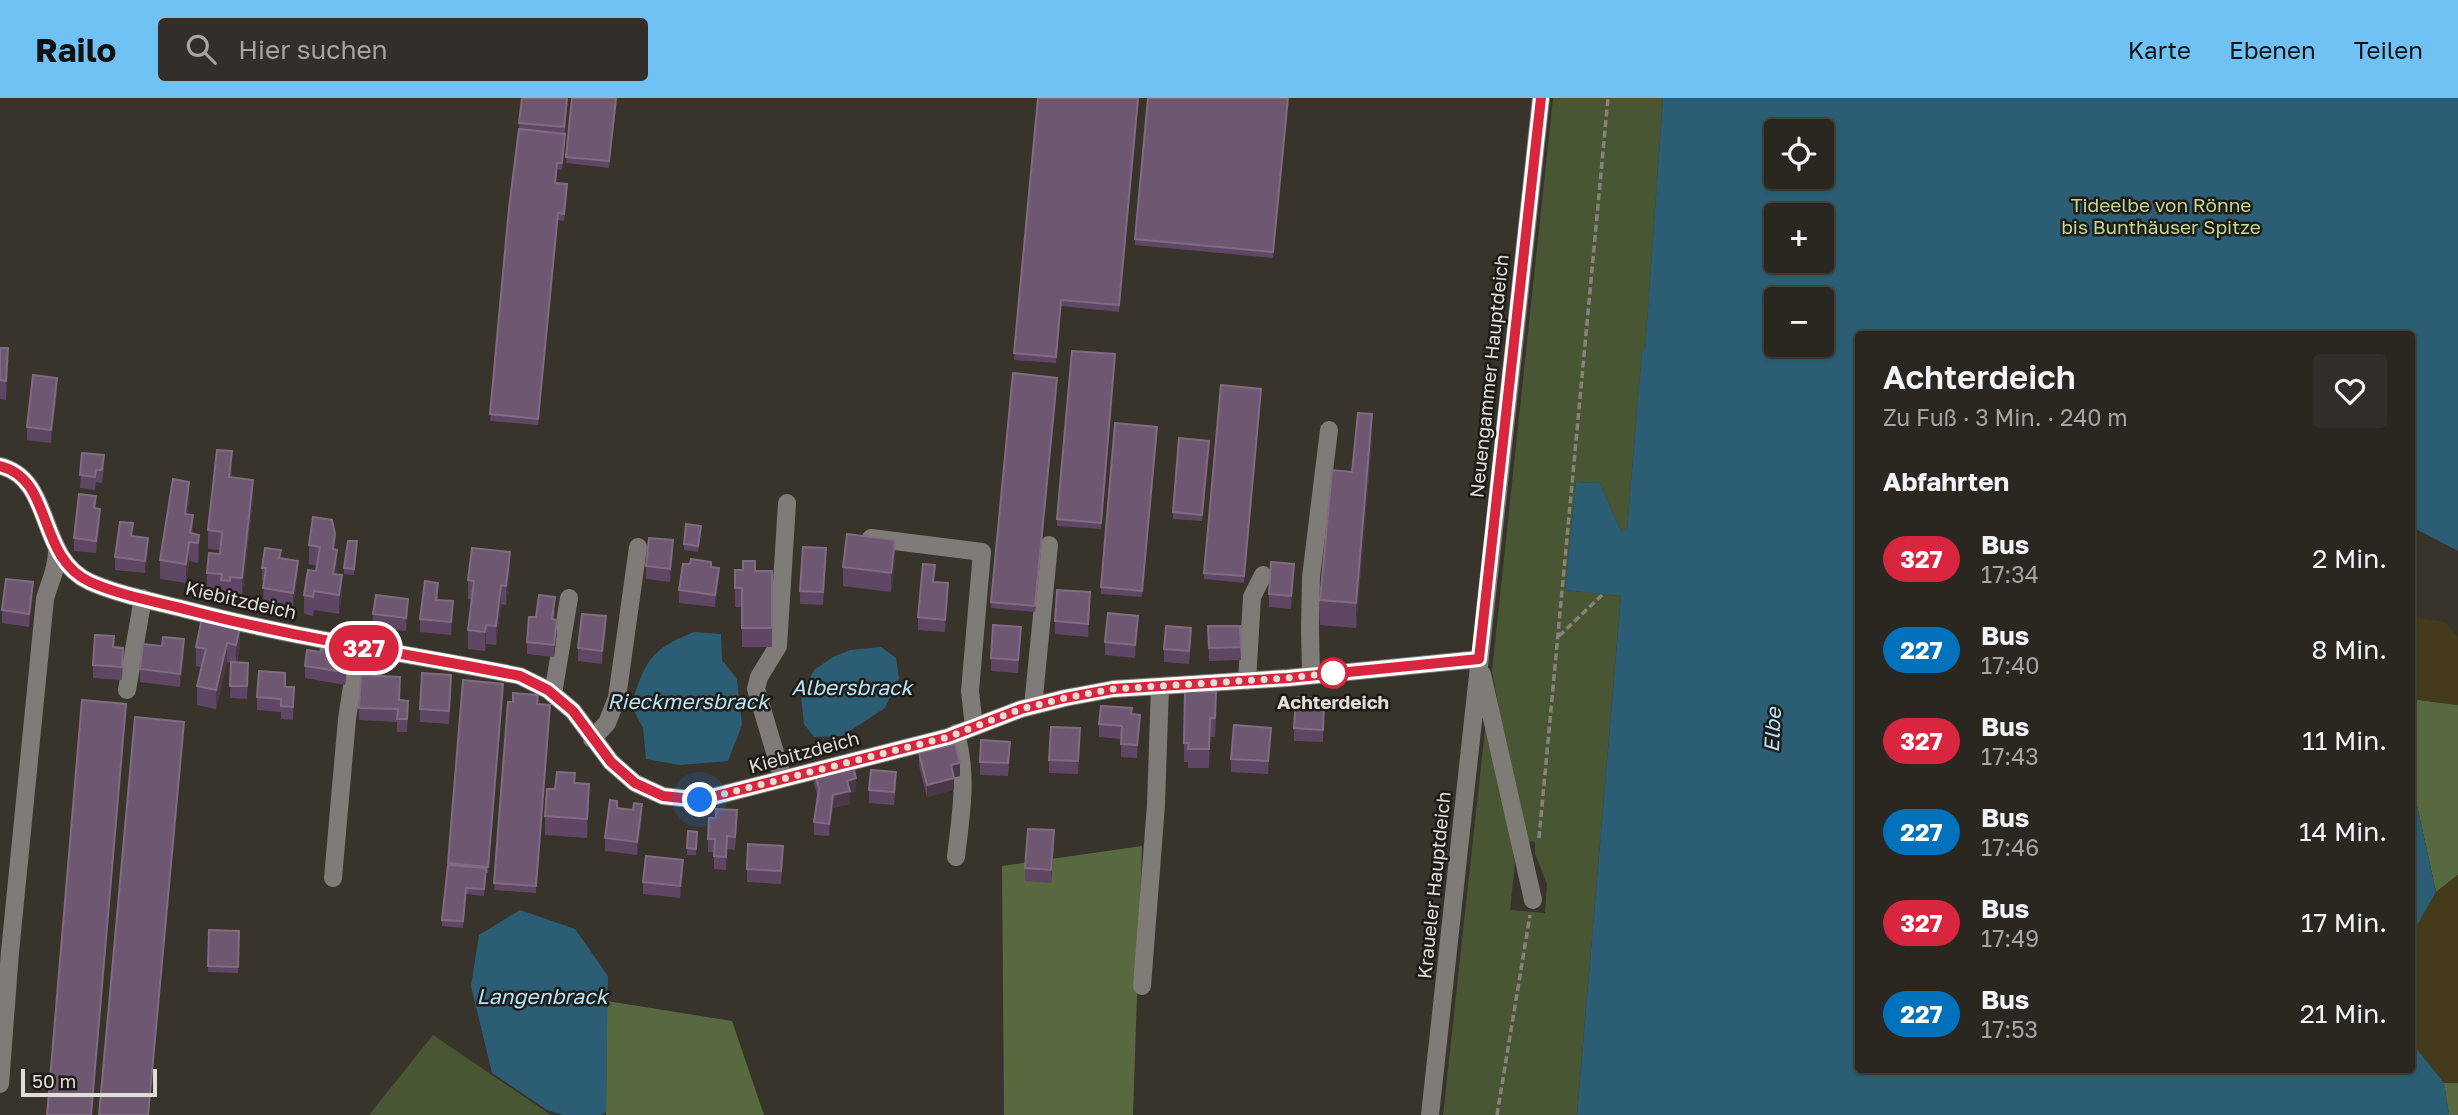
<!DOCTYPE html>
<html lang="de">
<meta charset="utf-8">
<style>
body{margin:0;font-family:"Golos Text",sans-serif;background:#322e29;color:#f1f3f6;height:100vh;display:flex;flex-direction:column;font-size:26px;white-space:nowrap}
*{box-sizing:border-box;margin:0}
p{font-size:23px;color:#a5a5a5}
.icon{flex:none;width:38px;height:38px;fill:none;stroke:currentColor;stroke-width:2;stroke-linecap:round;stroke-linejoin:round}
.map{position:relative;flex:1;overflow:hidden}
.details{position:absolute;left:1855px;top:233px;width:560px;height:742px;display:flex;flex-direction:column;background:#2a2620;border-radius:7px;box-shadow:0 2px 5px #0004,0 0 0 2px #46433e}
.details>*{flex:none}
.badge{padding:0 14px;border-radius:23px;font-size:24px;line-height:46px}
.buttons{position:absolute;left:1764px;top:21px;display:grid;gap:14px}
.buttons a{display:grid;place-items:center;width:70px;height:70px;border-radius:7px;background:#2a2620;box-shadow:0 2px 5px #0004,0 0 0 2px #46433e;font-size:35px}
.scale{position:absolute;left:21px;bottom:18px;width:136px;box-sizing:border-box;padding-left:7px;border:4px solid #e1ded8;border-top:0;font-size:19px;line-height:24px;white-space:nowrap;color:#e1ded8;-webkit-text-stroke:5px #1e1b17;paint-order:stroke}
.you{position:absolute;width:35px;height:35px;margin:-18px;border:5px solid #fff;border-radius:50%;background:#1a73e8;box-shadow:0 0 0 10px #1a73e833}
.map>.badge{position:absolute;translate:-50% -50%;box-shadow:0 0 0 4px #fff}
h2{padding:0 28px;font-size:26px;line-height:63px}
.round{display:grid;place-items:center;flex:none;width:74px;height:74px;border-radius:7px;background:#322e29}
.summary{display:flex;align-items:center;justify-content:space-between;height:119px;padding:0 28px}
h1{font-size:33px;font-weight:600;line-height:52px}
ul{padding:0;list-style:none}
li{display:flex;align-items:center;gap:21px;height:91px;padding:0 28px}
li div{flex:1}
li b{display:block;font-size:26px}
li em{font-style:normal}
li .badge{min-width:77px;font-weight:700;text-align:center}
header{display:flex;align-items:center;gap:42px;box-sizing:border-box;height:98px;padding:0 35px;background:#70c2f4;color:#111}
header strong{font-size:33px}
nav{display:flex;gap:38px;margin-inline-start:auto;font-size:24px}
.search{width:490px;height:63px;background:#322e29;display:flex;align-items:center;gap:18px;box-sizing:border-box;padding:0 24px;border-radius:7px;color:#a5a5a5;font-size:26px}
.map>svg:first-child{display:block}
.green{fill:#495633}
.forest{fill:#59693f}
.sand{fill:#443b1b}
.water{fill:#2b5e74;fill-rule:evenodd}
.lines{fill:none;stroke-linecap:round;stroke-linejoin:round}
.path{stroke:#87837c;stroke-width:3.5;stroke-dasharray:7 3.5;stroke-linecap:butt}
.minor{stroke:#7f7b77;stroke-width:18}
.wall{fill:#604665}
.shaded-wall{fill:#4a3848}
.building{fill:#6e5771;stroke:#806c81;stroke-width:2}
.line-casing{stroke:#fff;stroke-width:16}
.line{stroke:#d7263d;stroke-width:10}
.walk{stroke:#e1ded8;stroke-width:7;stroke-dasharray:0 12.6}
.stop-dot{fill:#fff;stroke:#d7263d;stroke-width:3.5}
.labels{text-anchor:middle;stroke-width:5;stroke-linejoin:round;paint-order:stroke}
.park-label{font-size:19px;fill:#c0da95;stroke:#1e1b17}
.street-label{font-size:19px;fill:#e1ded8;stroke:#1e1b17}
.stop-label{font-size:19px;font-weight:bold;fill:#e1ded8;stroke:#1e1b17}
.water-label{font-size:21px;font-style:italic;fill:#b5e4fa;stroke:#1e1b17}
</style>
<header>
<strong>Railo</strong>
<div class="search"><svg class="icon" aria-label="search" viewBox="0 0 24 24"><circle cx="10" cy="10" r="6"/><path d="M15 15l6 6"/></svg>Hier suchen</div>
<nav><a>Karte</a><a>Ebenen</a><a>Teilen</a></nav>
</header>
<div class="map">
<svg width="2458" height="1017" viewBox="0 0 2458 1017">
<rect width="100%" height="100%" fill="#38332b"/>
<path class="green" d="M1553,0H1663L1645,253L1642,254L1627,433H1622L1619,429L1600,385L1576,384L1565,492L1621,498L1577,1017H1443L1487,613L1515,765L1510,812L1545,815L1547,786L1535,756V744L1530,743L1527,763L1492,573Z
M433,937L551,1017H369Z"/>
<path class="forest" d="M2412,601L2458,607V777L2436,794L2412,685Z
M1142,748L1133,1017H1004L1002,768Z
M607,903L732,923L764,1017H606Z
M2444,985H2458V1017H2449Z"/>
<path class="sand" d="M2412,519L2445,524L2458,539V607L2412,601Z
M2412,685L2436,794L2458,777V985H2444L2412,945Z"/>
<path class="water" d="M1663,0H2458V453L2412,429V236H1858V971H2412V945L2444,985L2449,1017H1577L1621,498L1565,492L1576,384L1600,385L1619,429L1622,433L1627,432L1642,253L1645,252ZM1822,33V79H1776V33ZM1822,117V163H1776V117ZM1776,201H1822V247H1776Z
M694,534L721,536L722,562L737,581L742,627L728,663L680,667L646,661L643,630L631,607C645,564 650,551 694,534Z
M881,549L896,560L899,580L885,610L842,638L814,639L804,626L801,598L814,572L833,559L850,552Z
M2412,685L2436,794L2412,836Z
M520,812L575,831L608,878L606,1014L601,1017H563L547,1012L492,975L471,888L479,837Z"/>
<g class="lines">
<path class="path" d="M1559,538L1603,496
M1539,740L1608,0
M1497,1017L1530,817"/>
<path class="minor" d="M0,368C55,382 36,459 90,484C122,498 158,504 192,513C300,541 411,556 520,578L548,592L573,613L611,664L635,685L663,698L700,702L948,639L1021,611L1065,600L1113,591L1288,580L1479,561
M871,440L982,454L970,593L974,629
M1482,576L1533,802
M1311,577L1310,531L1311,479L1329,332
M1247,583L1252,499L1263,477
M127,592L143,500
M553,596L569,500
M1033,608L1049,447
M592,641L607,625L617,600L638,449
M783,681L756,591L759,579L778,548L787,405
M956,759C961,715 968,679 956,635
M333,780L347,621L358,549
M1142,888L1156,707L1160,588
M0,986L10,854L45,501C50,482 56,475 57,454
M1430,1017L1541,0"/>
</g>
<path class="wall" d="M522,0H568L562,72L557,71L556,85L567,93L564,123L558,122L538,327L490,323Z
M572,0H617L609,70L566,65Z
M1038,0H1139L1119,214L1061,208L1056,265L1014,262Z
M1288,0L1273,160L1135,147V141Z
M0,250L8,269L6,302L0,301Z
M1115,263L1101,431L1057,428V421Z
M1057,286L1035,514L991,510V504Z
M57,293L51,345L27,342V329Z
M1261,297L1244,485L1204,481V475Z
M1157,335L1142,499L1101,496V489Z
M1372,341L1356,530L1320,527V502L1352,374Z
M1209,349L1202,423L1173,421V414Z
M82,355L104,370L102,385L96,384L95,392L80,390Z
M232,372L231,379L253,401L242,499L230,498V502L221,501V495L207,494V475L220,456V452L208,451V432Z
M189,403L187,416L193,436L199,437V456L198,465L189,463L186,485L160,481V462Z
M96,411L100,424L96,455L74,453V440Z
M701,434L698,454L684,452V446Z
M133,438L148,453L145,475L115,472V459Z
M309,447L335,452L337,471L336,477L342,496L339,516L314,512L313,518L304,516V497L316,473L317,468L309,466Z
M357,450L354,477L344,476V470Z
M673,455L670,484L646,481V468Z
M281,460L298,476L293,508L263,503L264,483L262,482V470Z
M895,461L891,494L843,488V469Z
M826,463L823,507L800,506V493Z
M711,469L719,483L715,509L679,505V492Z
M735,472L772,473V549H742V509H735Z
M510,473L506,507L501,506L496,547L486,546L485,553L468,551V532L472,502L468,501V482Z
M1294,479L1291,511L1269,509V496Z
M934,484L948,498L945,534L918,532V519Z
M33,497L29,529L2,525V512Z
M438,497V502L453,516L451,537L420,534V521Z
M1090,507L1088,539L1055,536V523Z
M555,512L554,521L557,535L554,559L527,556V544L536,519Z
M408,513L406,533L373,529V516Z
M202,520L240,548L237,565L248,578L247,601L230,600L231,565L227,564L216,611L197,607V588L201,569L196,568V549Z
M1208,528H1240L1241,562L1209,563Z
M606,531L602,566L578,563V550Z
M1138,531L1135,560L1105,557V544Z
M1021,542L1018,575L991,573V560Z
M1191,543L1189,566L1164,564V551Z
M184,554L180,589L140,584V571Z
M320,554L347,568L345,587L305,580V568Z
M123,563L122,582L93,580V567Z
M463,582L503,592L488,775H486L484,798L466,796L463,830L442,828V822L448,767Z
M285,589L294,602L293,622L281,621V614L257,612V599Z
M451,590L449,626L420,624V611Z
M538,597L536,795L494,792L513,604Z
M400,602L408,616L407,634H397V624L359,622V610Z
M1216,613L1215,639H1210L1209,670H1188V664H1184V645Z
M1324,613L1323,644L1294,643V630Z
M1132,616L1140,630L1137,660L1121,659V641L1099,639V626Z
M1080,643L1078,676L1049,675V662Z
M1271,643L1268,676L1231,674V661Z
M919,655L960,678L954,679V692L927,699L919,668Z
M1010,656L1008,678L980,677V664Z
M814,673L856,693L850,695V706L833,710L829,738L814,737V724L818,699L814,686Z
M575,685L589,705L587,740L545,737V718L555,691Z
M896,687L894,707L869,705V692Z
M617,710L633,712L642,719L637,757L605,753V740Z
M737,725L735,752L727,751L726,772L714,771V754H708V741Z
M688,733L697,734L696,757H687Z
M1054,745L1051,785L1025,783V770Z
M783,761L781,786L747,784V771Z
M683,775L680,800L643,796V784Z
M209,832L239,833L238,875L208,874Z"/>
<path class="shaded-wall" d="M1138,0H1139L1119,214V207Z
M1288,0L1273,160V154Z
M558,115V122L538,327V321Z
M8,250V269L6,302V283Z
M57,280V293L51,345V332Z
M1057,280V286L1035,514V508Z
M1372,316V341L1356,530V505Z
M232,353V372L229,398V379Z
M253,382V401L242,499V480Z
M189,384V403L185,435V416Z
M100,411V424L96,455V443Z
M193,417V436L190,435Z
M199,437V456L198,465V445Z
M148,440V453L145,475V463Z
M673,442V455L670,484V471Z
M895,442V461L891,494V475Z
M189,444V463L186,485V466Z
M337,452V471L333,495V476Z
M510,454V473L506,507V488Z
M298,463V476L293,508V495Z
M1294,466V479L1291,511V498Z
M719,470V483L715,509V497Z
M342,477V496L339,516V497Z
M33,484V497L29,529V516Z
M948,485V498L945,534V522Z
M501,487V506L496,547V528Z
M1090,494V507L1088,539V526Z
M408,501V513L406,533V520Z
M453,503V516L451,537V524Z
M606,518V531L602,566V553Z
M1138,518V531L1135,560V547Z
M557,522V535L554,559V547Z
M486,527V546L485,553V534Z
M240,529V548L236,566V547Z
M1021,529V542L1018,575V562Z
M184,541V554L180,589V576Z
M227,545V564L216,611V592Z
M347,555V568L345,587V574Z
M1140,617V630L1137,660V647Z
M184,624L149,1017H148Z
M1271,630V643L1268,676V663Z
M960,665V678L951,680V667Z
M856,680V693L850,695V706L833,710L829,738V726L833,697L847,683Z
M954,680V692L927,699V687Z
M589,686V705L587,740V721Z
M642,706V719L637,757V744Z
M1054,732V745L1051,785V772Z
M683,762V775L680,800V788Z"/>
<path class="building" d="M522,0H567L564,29L519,25Z
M572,0H616L609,63L566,59Z
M1038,0H1138L1119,207L1061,202L1056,259L1014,255Z
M1148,0H1288L1273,154L1135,141Z
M519,31L565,36L562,65H557L555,85L567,86L564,116L558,115L538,321L490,316L509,110Z
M0,250H8L6,283L0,282Z
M1072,253L1115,256L1101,425L1057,421Z
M1013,275L1057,280L1035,508L991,504Z
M33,277L57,280L51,332L27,329Z
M1221,287L1261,291L1244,478L1204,475Z
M1358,315L1372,316L1356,505L1320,502L1332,372L1352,374Z
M1115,325L1157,329L1142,493L1101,489Z
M1179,340L1209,343L1202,417L1173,414Z
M217,352L232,353L229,379L253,382L242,480L230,479V483L221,482L222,476L207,475L209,455L220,456L222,434L208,432Z
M82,355L104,357L102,372H96L95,379L80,377Z
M173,381L189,384L185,416L193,417L190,435L199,437L198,445L189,444L186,466L160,462Z
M79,396L96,398L94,410L100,411L96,443L74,440Z
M313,419L332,422L335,436L333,451L337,452L333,476L342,477L339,497L314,493L313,499L304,497L308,472L316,473L320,449L309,447Z
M120,424L133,425L131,438L148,440L145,463L115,459Z
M686,426L701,428L698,448L684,446Z
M847,436L895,442L891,475L843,469Z
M649,440L673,442L670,471L646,468Z
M348,443H357L354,471L344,470Z
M803,449L826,450L823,494L800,493Z
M265,450L281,452L279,460L298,463L293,495L263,490L266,470H262Z
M472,450L510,454L506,488L501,487L496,528L486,527L485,534L468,532L474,483L468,482Z
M691,461L711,464V469L719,470L715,497L679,492L683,466H690Z
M743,463H755V473H772V530H742V490H735V472H743Z
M1271,464L1294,466L1291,498L1269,496Z
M923,466L935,467L933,484L948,485L945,522L918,519Z
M6,481L33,484L29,516L2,512Z
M425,483L438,485L436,502L453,503L451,524L420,521Z
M1057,492L1090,494L1088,526L1055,523Z
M376,497L408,501L406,520L373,516Z
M539,497L555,499L552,521L557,522L554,547L527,544L529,519H536Z
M1108,515L1138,518L1135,547L1105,544Z
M582,516L606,518L602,553L578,550Z
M202,520L240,529L236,547L227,545L216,592L197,588L206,551L196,549Z
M993,527L1021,529L1018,562L991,560Z
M1166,528L1191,530L1189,553L1164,551Z
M1208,528H1240L1241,549L1209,550Z
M95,537L114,538L113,549L123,550L122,569L93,567Z
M163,539L184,541L180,576L140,571L143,546L162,548Z
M321,551L347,555L345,574L305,568L307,552L320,554Z
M231,564L248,565L247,588H230Z
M259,573L285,575V589H294L293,609L281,608V601L257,599Z
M422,575L451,577L449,613L420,611Z
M361,577L400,579L399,602L408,603L407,621H397L398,611L359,610Z
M463,582L503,586L488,769L448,765Z
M1185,593L1216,594L1215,620H1210L1209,651H1188L1189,645H1184Z
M513,595L538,597L537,606L550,607L536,788L494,785L508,604H513Z
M1296,599L1324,600L1323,632L1294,630Z
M82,602L126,606L91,1017H47Z
M1101,608L1132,610L1131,616L1140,617L1137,647L1121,646L1122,628L1099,626Z
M135,619L184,624L148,1017H99Z
M1234,627L1271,630L1268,663L1231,661Z
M1051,629L1080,630L1078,663L1049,662Z
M981,642L1010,644L1008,665L980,664Z
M955,646L960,665L951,667L954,680L927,687L919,655Z
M852,664L856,680L847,683L850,693L833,697L829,726L814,724L819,691L814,673Z
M871,672L896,674L894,694L869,692Z
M557,674L575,675L574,685L589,686L587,721L545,718L547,691H555Z
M610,702L617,703V710L633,712L634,705L642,706L637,744L605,740Z
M716,711L737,712L735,739L727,738L726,759L714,758L715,741H708L709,720H716Z
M1028,731L1054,732L1051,772L1025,770Z
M688,733L697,734L696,751L687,750Z
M748,746L783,748L781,773L747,771Z
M646,758L683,762L680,788L643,784Z
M448,767L486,770L484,791L466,790L463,823L442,822Z
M209,832L239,833L238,869L208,868Z"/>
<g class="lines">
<defs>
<path id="line" d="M0,368C54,381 36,459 90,484C122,498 158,504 192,513C300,541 411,556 520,578L548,592L573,613L611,664L635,685L663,698L700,702L948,639L1021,611L1065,600L1113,591L1288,580L1479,561L1541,0"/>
</defs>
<use href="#line" class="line-casing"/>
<use href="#line" class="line"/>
<path class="walk" d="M700,702L948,639L1021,611L1065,600L1113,591L1288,580L1333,575"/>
</g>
<circle class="stop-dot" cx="1333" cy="575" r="14"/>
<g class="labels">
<g class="park-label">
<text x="2161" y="114">Tideelbe von Rönne<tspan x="2161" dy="22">bis Bunthäuser Spitze</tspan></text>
</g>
<g class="street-label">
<text transform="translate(1489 278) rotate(-84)" y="7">Neuengammer Hauptdeich</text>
<text transform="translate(241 502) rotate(13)" y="7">Kiebitzdeich</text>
<text transform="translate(804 654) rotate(-15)" y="7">Kiebitzdeich</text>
<text transform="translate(1434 787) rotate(-84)" y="7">Kraueler Hauptdeich</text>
</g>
<g class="stop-label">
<text x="1333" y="611">Achterdeich</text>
</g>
<g class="water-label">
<text x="852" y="597">Albersbrack</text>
<text x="688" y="611">Rieckmersbrack</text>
<text transform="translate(1773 632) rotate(-87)" y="7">Elbe</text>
<text x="542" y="906">Langenbrack</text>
</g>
</g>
</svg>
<div class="buttons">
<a><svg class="icon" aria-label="locate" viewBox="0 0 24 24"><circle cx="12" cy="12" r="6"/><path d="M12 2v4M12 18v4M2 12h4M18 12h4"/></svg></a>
<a>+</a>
<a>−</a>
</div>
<div class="scale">50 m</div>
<div class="you" style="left:700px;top:702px"></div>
<b class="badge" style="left:364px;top:550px;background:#d7263d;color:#fff">327</b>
<section class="details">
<div class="summary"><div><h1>Achterdeich</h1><p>Zu Fuß · 3 Min. · 240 m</p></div><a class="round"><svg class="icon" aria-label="heart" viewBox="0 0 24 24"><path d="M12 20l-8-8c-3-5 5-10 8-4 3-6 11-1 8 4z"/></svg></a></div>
<h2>Abfahrten</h2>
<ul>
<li><span class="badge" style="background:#d7263d;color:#fff">327</span><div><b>Bus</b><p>17:34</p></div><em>2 Min.</em></li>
<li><span class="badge" style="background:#0072bc;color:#fff">227</span><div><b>Bus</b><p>17:40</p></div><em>8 Min.</em></li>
<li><span class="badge" style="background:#d7263d;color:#fff">327</span><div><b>Bus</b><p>17:43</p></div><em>11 Min.</em></li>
<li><span class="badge" style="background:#0072bc;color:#fff">227</span><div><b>Bus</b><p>17:46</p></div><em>14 Min.</em></li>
<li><span class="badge" style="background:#d7263d;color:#fff">327</span><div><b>Bus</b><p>17:49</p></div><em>17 Min.</em></li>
<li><span class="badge" style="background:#0072bc;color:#fff">227</span><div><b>Bus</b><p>17:53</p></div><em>21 Min.</em></li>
</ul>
</section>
</div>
